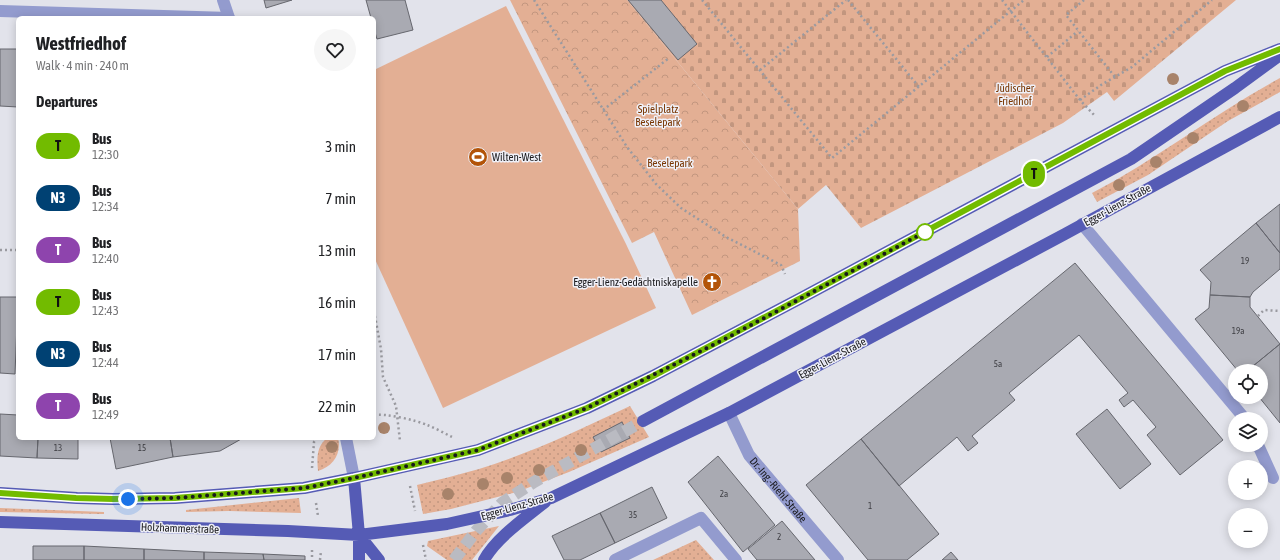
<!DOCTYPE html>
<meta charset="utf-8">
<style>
body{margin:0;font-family:"Asap Condensed",sans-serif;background:#f6f6f6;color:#202124;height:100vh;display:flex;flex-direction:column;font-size:15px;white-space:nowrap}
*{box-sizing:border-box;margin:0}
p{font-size:13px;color:#757577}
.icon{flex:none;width:22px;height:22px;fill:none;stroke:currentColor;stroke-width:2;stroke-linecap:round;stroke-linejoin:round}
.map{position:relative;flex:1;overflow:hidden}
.drawer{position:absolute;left:16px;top:16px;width:360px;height:424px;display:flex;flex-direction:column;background:#fff;border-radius:6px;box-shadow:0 2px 10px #0003}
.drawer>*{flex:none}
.badge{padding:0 8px;border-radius:13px;font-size:14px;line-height:26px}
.fabs{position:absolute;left:1228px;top:364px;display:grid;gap:8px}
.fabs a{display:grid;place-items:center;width:40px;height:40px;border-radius:50%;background:#fff;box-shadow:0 2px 10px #0003;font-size:20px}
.you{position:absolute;width:20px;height:20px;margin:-10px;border:3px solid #fff;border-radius:50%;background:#1a73e8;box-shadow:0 0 0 6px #1a73e833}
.map>.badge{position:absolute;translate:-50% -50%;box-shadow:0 0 0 2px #fff}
h2{padding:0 20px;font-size:15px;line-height:36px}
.round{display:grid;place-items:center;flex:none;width:42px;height:42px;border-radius:21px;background:#f6f6f6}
.summary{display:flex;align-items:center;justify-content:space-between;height:68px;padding:0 20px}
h1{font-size:19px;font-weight:700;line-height:30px}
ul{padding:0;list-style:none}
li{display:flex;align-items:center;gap:12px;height:52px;padding:0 20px}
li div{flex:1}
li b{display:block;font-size:15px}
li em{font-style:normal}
li .badge{min-width:44px;font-weight:700;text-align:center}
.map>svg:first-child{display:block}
.grass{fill:url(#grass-dots)}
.forest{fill:url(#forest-crowns)}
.cemetery{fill:url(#cemetery-stones)}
.pitch{fill:#e3af94}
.building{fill:#a9aab2;stroke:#66676e}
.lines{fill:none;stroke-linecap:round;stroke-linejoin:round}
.major-tunnel{stroke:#babbc2;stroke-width:12;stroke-dasharray:12 6;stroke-linecap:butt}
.path{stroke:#9a9aa0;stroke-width:2.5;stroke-dasharray:2 3;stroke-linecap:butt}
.minor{stroke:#939bce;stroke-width:12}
.major{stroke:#555bb5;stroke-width:12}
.tree{fill:#a8836a}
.line-casing{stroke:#fff;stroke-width:9}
.line{stroke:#72bb00;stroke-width:6}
.walk{stroke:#19191c;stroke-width:4;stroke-dasharray:0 7.2}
.stop-dot{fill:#fff;stroke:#72bb00;stroke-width:2}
.labels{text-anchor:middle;stroke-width:3;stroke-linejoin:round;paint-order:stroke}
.number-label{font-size:9px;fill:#3d3d42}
.park-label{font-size:11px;fill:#783501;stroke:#eff0f8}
.poi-label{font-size:11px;fill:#19191c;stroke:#eff0f8;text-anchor:start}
.street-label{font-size:11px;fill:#19191c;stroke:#eff0f8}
</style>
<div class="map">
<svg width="1280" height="560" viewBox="0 0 1280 560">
<defs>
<pattern id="grass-dots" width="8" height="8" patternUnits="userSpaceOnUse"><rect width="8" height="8" fill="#e3af94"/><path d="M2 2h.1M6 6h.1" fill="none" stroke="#c2967f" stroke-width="1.8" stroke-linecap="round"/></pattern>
<pattern id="forest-crowns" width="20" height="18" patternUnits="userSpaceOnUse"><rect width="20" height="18" fill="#e3af94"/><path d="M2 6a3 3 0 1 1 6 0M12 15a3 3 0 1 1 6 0" fill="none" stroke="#c2967f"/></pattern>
<pattern id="cemetery-stones" width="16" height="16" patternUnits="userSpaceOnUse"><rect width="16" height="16" fill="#e3af94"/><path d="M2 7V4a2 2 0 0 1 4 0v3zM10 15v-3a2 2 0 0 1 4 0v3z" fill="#c2967f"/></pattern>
</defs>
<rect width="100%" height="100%" fill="#e2e3eb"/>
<path class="grass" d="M1280,78V92L1228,121L1148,175L1097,202L1092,193C1157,159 1215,113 1280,78Z
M630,406L649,437L569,472L517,492L451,509L423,514L417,485C437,480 458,475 479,469C531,453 581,429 630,406Z
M327,438H338C342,453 333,467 318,471C317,459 316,447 327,438Z
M299,498L301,513L229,511L186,512V510Z
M0,508L104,512V514H101L0,512Z
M499,526L472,560H447L427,546L428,541Z
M696,540L714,560H653Z"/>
<path class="forest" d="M510,0H627L798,209L800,261L692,315L654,232L632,243Z"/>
<path class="cemetery" d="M627,0H1236L1114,101L1107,92L1063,123L861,228L826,185L798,209Z"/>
<path class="pitch" d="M506,6L626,244L656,308L443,408L374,257V70Z"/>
<path class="building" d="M264,0H292L266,8Z
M366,0H405L413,30L377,39L374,29V18H371Z
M628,0H661L697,44L678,60Z
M0,49H18V107L0,106Z
M1280,204V253L1256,223Z
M1256,223L1280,253V269L1253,292L1250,297L1210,295L1211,282L1200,270Z
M1075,263L1223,440L1180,475L1147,435L1156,427L1133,400L1124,407L1119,400L1128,393L1079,335L1009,393L1015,400L972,436L978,443L968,451L957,437L899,486L861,439Z
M716,274L721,283L708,289L703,281Z
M1210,295L1250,297V307L1280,344L1247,371H1238L1195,319L1209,308Z
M0,297H18L15,374L0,373Z
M1280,344V423L1259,397H1261V371H1247Z
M1107,409L1151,464L1120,489L1076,434Z
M0,414L18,415V438H38L37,458L0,456Z
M622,422L630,438L601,452L593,437Z
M38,438H78V459L37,458Z
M110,438H170L173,457L116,469Z
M170,438H243L220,451L173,457Z
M861,439L939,534L907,560H868L806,485Z
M718,456L775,525L743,552L688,482Z
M652,487L667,518L615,543L600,513Z
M600,513L615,543L580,560H564L552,536Z
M782,521L815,560H757L748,549Z
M33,546H84V560H33Z
M84,546L144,549V560H84Z
M144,549L204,552V560H144Z
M204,552L263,554L264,560H204Z
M951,552L958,560H942Z
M263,554L305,556V560H264Z"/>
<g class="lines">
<path class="major-tunnel" d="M454,560L476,531L502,503L534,482L643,421"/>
<path class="path" d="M534,0L627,147L656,184L681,208L726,237L781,265L785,274
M702,0L832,158L1024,0
M848,0L919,87
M1002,0L1080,100L1095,116
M1084,0L1066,15L1115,77
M1047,57L1078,31
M760,70L846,0
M1080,100L1101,85L1132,67L1212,0
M603,110L669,58
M0,250H18
M374,311L381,349L383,377L396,406L400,441
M1258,316L1264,310L1280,311
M374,415C384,413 416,420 427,425C435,428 444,433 452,437
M312,468L314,442L317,438
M410,486L415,511
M316,503L318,516
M423,545L426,560
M312,550V557
M320,560L321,551"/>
<g class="minor">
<path d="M223,0L229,18"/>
<path d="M0,11L229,18"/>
<path d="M1082,224L1245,419"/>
<path id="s1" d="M729,413L749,455L838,560"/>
<path d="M346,438L354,478"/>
<path d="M1258,445L1273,478"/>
<path d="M615,560L701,518L736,560"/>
</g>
<path class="major" d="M643,421L1131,159L1235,88L1280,55
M354,478L359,535V560
M0,493L77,498L113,499L175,498L304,488L354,478L478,450L587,408L653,376L801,298L1225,71L1280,49
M0,522L288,531L359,535L447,524L510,510L551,498L729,413L1065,234L1280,117
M359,535L379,560
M484,560C496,538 525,518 545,502"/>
</g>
<g class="tree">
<circle cx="1173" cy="79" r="6"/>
<circle cx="1243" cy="106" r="6"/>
<circle cx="1193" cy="138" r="6"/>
<circle cx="1156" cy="162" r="6"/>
<circle cx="1119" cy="185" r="6"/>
<circle cx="384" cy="428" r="6"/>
<circle cx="332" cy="447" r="6"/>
<circle cx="581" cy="450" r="6"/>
<circle cx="539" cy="470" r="6"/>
<circle cx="507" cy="478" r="6"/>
<circle cx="483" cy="484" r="6"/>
<circle cx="448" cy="494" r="6"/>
</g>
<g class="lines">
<defs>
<path id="line" d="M0,493L76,498L113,499L175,498L304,488L354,478L478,450L587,408L653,376L801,298L1225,71L1280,49"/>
</defs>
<use href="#line" class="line-casing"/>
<use href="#line" class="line"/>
<path class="walk" d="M128,499L175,498L304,488L354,478L478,450L587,408L721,341L925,232"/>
</g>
<defs>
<symbol id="stadium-disc" viewBox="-11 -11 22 22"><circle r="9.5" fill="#b35408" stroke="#eff0f8"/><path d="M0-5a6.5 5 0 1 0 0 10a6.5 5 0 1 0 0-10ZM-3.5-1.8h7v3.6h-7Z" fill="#fff"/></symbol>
<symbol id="church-disc" viewBox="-11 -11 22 22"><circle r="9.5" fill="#b35408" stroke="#eff0f8"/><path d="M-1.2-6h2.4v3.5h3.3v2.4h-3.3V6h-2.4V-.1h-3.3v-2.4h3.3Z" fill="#fff"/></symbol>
</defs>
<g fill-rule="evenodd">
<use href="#stadium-disc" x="467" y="146" width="22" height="22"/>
<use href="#church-disc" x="701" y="271" width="22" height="22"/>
</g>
<circle class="stop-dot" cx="925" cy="232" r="8"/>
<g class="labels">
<g class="number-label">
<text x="1245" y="264">19</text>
<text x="1238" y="334">19a</text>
<text x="998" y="367">5a</text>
<text x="58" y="451">13</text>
<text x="142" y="451">15</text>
<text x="724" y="497">2a</text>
<text x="870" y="509">1</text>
<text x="633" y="518">35</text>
<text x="779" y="540">2</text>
</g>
<g class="park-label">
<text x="1015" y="92">Jüdischer<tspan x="1015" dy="13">Friedhof</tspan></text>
<text x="658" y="113">Spielplatz<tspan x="658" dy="13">Beselepark</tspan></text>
<text x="670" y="167">Beselepark</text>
</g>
<g class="poi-label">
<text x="492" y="161">Wilten-West</text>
<text x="698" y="286" text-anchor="end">Egger-Lienz-Gedächtniskapelle</text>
</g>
<g class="street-label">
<text transform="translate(1117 205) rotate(-29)" y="4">Egger-Lienz-Straße</text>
<text transform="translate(832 358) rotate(-28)" y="4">Egger-Lienz-Straße</text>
<text dy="4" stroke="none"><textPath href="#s1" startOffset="92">Dr.-Ing.-Riehl-Straße</textPath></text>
<text transform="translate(517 506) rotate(-16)" y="4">Egger-Lienz-Straße</text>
<text transform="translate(180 528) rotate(2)" y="4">Holzhammerstraße</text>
</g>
</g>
</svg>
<div class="fabs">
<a><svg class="icon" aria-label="locate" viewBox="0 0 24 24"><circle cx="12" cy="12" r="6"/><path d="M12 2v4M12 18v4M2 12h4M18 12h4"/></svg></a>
<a><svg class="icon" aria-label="layers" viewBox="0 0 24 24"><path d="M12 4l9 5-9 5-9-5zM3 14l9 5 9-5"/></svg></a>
<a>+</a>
<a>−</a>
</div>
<div class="you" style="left:128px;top:499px"></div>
<b class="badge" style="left:1034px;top:174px;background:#72bb00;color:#111">T</b>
<section class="drawer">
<div class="summary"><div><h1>Westfriedhof</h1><p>Walk · 4 min · 240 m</p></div><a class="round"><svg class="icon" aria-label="heart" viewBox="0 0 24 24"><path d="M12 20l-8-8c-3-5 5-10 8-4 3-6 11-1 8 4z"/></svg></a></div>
<h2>Departures</h2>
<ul>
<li><span class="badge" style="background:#72bb00;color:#111">T</span><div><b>Bus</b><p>12:30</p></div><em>3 min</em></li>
<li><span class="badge" style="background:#004173;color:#fff">N3</span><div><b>Bus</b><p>12:34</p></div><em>7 min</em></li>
<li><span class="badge" style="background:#8e44ad;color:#fff">T</span><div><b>Bus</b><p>12:40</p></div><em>13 min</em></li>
<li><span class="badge" style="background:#72bb00;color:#111">T</span><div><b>Bus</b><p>12:43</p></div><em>16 min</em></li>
<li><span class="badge" style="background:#004173;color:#fff">N3</span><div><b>Bus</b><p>12:44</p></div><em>17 min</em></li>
<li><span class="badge" style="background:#8e44ad;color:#fff">T</span><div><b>Bus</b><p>12:49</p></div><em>22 min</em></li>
</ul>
</section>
</div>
